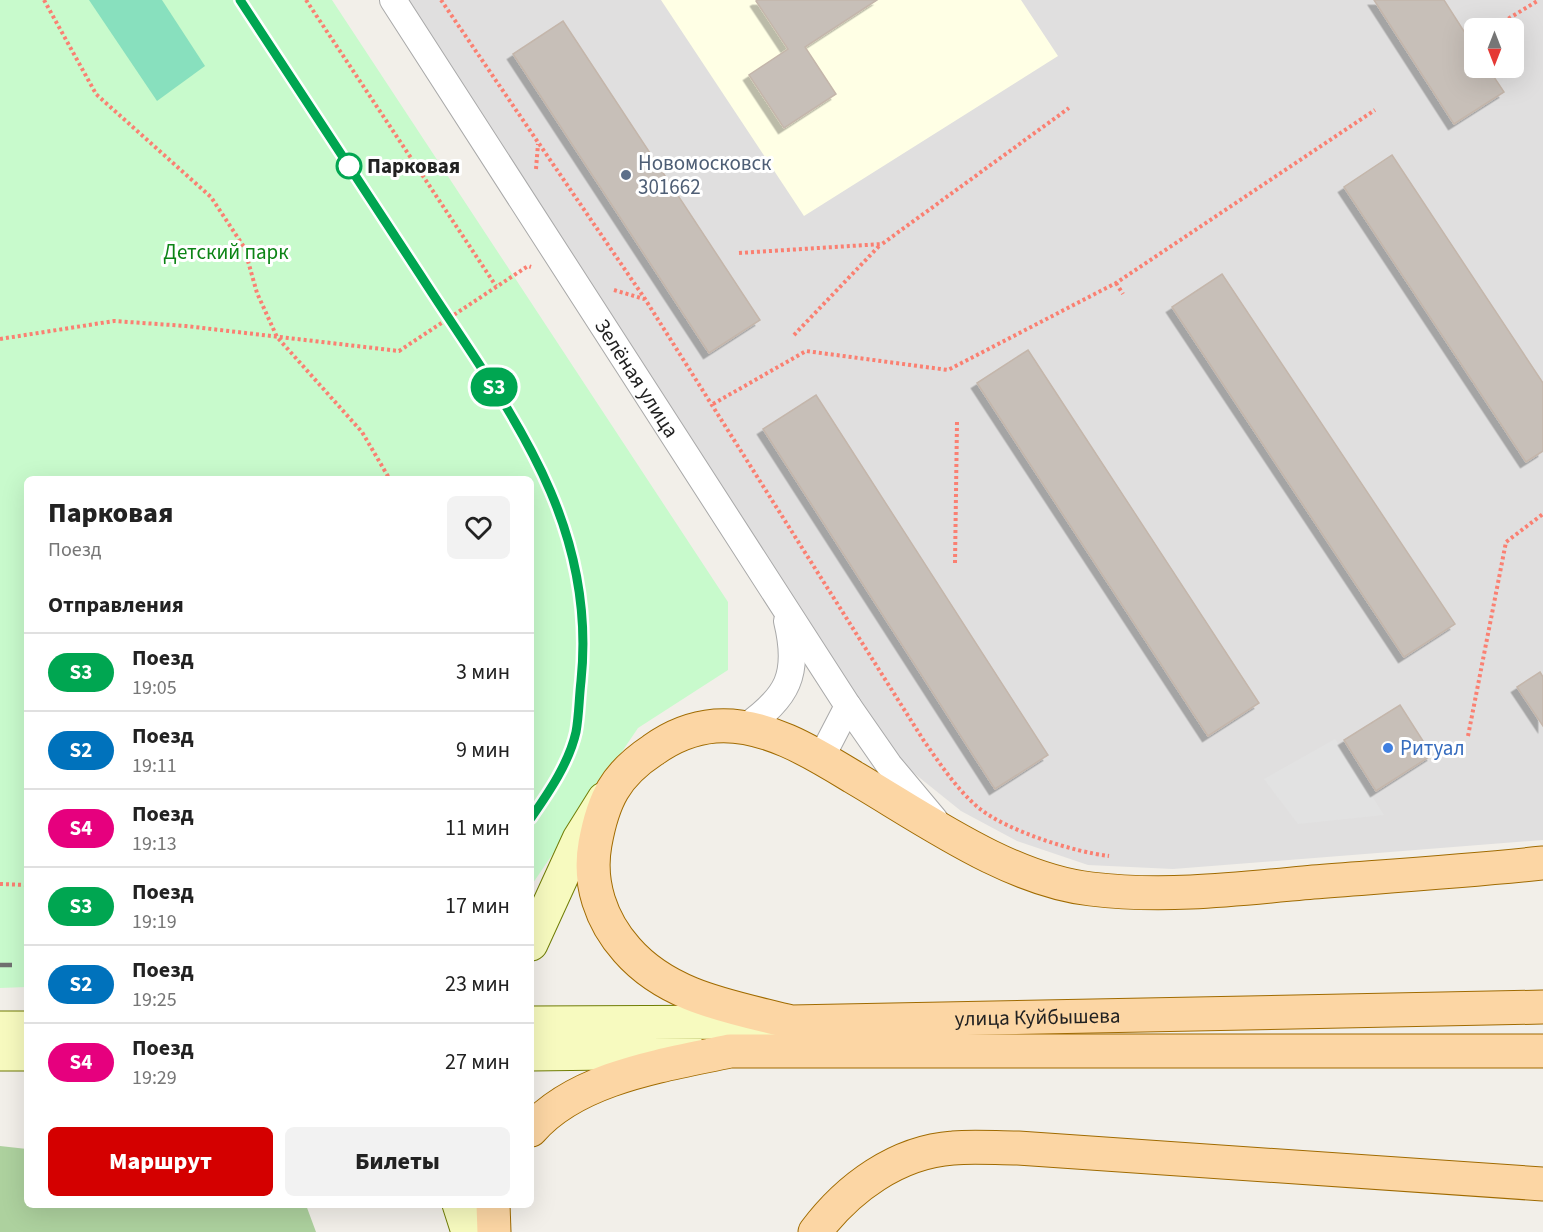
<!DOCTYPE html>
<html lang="ru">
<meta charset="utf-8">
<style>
body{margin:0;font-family:"Source Sans 3",sans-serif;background:#f2f2f2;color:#222;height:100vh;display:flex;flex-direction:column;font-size:22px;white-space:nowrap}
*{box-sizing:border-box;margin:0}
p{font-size:20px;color:#767676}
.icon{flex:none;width:33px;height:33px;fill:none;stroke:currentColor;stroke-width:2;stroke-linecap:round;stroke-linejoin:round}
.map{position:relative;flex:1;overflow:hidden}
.side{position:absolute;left:24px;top:476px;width:510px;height:732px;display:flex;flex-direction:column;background:#fff;border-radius:9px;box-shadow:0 6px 24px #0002}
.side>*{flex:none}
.badge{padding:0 12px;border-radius:20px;font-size:21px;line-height:39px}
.needle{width:39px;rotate:180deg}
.tools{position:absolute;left:1464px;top:18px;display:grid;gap:12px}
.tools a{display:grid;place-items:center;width:60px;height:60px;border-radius:9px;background:#fff;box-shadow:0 6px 24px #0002;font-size:30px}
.map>.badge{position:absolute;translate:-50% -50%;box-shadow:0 0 0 3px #fff}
h2{padding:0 24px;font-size:22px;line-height:54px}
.round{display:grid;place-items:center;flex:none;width:63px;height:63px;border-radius:9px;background:#f2f2f2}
.overview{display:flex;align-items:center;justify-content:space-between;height:102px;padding:0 24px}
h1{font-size:28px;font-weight:800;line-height:45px}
.action{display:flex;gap:12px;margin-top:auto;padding:12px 24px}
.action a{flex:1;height:69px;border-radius:9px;background:#d40000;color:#fff;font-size:24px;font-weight:800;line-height:69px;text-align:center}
.action a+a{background:#f2f2f2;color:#222}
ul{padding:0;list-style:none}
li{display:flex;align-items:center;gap:18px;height:78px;padding:0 24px;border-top:2px solid #e0e0e0}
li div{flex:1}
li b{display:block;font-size:22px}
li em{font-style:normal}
li .badge{min-width:66px;font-weight:700;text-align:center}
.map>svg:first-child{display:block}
.residential{fill:#e0dfdf;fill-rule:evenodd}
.education{fill:#ffffe5}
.forest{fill:#add19e}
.park{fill:#c8facc}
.pitch{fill:#88e0be}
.parking{fill:#e2e2e2}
.building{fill:#c7bfb8;stroke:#c4b6ab;stroke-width:1.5;filter:url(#shadow)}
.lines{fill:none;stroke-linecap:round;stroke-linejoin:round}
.minor-casing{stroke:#a9a9a9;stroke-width:28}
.secondary-casing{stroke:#707d05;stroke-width:35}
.primary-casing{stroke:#a06b00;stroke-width:35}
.path{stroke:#fa8072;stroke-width:4;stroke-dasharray:3 3;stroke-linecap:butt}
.minor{stroke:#fff;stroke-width:26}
.secondary{stroke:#f7fabf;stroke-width:33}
.primary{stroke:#fcd6a4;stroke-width:33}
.rail{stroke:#707070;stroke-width:4.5;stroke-dasharray:12 12;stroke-linecap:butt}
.line-casing{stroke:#fff;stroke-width:14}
.line{stroke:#00a651;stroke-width:9}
.stop-dot{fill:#fff;stroke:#00a651;stroke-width:3}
.service-dot{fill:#5c6f8a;stroke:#fff;stroke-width:2}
.shop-dot{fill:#3f7fe0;stroke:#fff;stroke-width:2}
.labels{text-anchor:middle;stroke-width:6;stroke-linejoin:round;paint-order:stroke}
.service-label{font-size:21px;fill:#4e5e75;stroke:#fff;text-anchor:start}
.stop-label{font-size:21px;font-weight:bold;fill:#222;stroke:#fff;text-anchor:start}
.park-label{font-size:21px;fill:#0c8416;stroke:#fff}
.street-label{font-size:21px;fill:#222;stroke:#fff}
.shop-label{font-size:21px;fill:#366cbe;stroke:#fff;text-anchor:start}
</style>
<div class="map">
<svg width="1543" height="1232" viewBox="0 0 1543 1232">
<defs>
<filter id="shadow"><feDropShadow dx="-5.5" dy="5.5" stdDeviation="0" flood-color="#0004"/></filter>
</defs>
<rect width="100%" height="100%" fill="#f2efe9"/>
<path class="residential" d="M400,0H1543V840L1173,869L1088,865L1017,841L961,811L900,762ZM1474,28H1514V68H1474Z"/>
<path class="education" d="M661,0H1021L1058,56L804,216Z"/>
<path class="forest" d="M0,1146L27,1149V1204L306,1205L316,1232H0Z"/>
<path class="park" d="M0,0H332L728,602V670L638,728L531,886V478H27V987L0,988Z"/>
<path class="pitch" d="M89,0H162L205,66L157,101Z"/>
<path class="parking" d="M1335,739L1384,815L1298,824L1264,779Z"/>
<path class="building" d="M758,0H877L805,47L836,94L784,128L749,75L788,49L756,1Z
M1374,0H1444L1474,47V68H1488L1504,92L1454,124Z
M563,21L760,320L709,353L513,54Z
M1392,155L1543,383V451L1526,462L1344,187Z
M1222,274L1455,624L1404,657L1172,307Z
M1028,350L1259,703L1208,736L977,383Z
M816,395L1048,755L995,789L763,429Z
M1540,672L1543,677V726L1517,687Z
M1400,705L1432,755L1376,791L1344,740Z"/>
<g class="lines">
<defs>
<g id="minor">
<path id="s1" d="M393,0L848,706L889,765L935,820"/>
<path d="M744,728C788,697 800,675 787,621"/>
<path d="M821,758L848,706"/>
</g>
<path id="secondary" d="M531,944L579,839L604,799
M531,1023L769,1022
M0,1028H27
M0,1054H27
M531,1054L691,1052
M459,1204L468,1232"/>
<g id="primary">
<path id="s2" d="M1543,863C1467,871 1390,876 1313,882C1239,889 1165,898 1091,889C1009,880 923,818 853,777C814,753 764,722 715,726C693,728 671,737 653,750C615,775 603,800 595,844C588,883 601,921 627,950C669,998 733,1007 791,1022L1543,1007"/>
<path d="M531,1130C577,1077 665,1065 730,1051H1543"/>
<path d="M493,1204L494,1232"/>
<path d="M815,1232C848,1188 897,1152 953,1148C974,1146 996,1148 1018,1148L1543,1184"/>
</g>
</defs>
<use href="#minor" class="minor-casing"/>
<use href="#secondary" class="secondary-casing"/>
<use href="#primary" class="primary-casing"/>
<path class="path" d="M44,0L96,94L211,197L244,247L257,293L277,337L362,432L389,478
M306,0L496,286
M441,0L645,299L924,741C941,765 957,790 980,809C1008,831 1074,852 1109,856
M1493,28L1539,0
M536,169L538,144
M739,253L882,244L1069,108
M1116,283L1123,294
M614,290L644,299
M794,335L881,244
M0,339L114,321L186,326L399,351L528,266L531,267
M713,404L806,351L948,370L1116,283L1375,110
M955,563L957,422
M1468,736L1506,542L1543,514
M0,884L27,885"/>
<use href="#minor" class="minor"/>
<use href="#secondary" class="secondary"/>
<use href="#primary" class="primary"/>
<path class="rail" d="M240,0L509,409L539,465L564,520L583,613V664L576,733L553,787L531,818
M0,965H27"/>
</g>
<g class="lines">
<defs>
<path id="line" d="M240,0C300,93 361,184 421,276C504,405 598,517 581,681C579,698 579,716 576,732C569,763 549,792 531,818"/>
</defs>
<use href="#line" class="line-casing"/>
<use href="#line" class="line"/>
</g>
<circle class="stop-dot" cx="349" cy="166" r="12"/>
<circle class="service-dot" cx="626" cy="175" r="6"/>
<circle class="shop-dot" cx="1388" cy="748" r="6"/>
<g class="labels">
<g class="service-label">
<text x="638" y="170">Новомосковск<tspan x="638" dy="24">301662</tspan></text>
</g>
<g class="stop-label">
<text x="367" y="173">Парковая</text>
</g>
<g class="park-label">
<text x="226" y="259">Детский парк</text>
</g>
<g class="street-label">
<text dy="7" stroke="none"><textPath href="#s1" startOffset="450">Зелёная улица</textPath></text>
<text dy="7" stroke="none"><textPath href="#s2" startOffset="1593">улица Куйбышева</textPath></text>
</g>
<g class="shop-label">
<text x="1400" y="755">Ритуал</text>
</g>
</g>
</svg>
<div class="tools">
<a><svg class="needle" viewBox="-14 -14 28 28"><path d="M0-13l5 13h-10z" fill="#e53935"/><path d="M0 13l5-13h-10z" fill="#767676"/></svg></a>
</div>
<b class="badge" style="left:494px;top:387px;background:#00a651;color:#fff">S3</b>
<section class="side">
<div class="overview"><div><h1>Парковая</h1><p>Поезд</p></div><a class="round"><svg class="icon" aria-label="heart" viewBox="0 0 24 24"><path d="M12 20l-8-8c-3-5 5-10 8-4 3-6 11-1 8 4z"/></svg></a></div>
<h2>Отправления</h2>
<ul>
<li><span class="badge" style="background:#00a651;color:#fff">S3</span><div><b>Поезд</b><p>19:05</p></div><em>3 мин</em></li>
<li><span class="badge" style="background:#0072bc;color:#fff">S2</span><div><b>Поезд</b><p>19:11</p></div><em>9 мин</em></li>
<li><span class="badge" style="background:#e6007e;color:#fff">S4</span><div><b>Поезд</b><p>19:13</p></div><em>11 мин</em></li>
<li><span class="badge" style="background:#00a651;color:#fff">S3</span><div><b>Поезд</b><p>19:19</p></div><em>17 мин</em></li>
<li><span class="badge" style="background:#0072bc;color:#fff">S2</span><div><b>Поезд</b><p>19:25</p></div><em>23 мин</em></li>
<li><span class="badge" style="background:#e6007e;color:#fff">S4</span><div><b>Поезд</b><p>19:29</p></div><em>27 мин</em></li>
</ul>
<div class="action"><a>Маршрут</a><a>Билеты</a></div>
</section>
</div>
